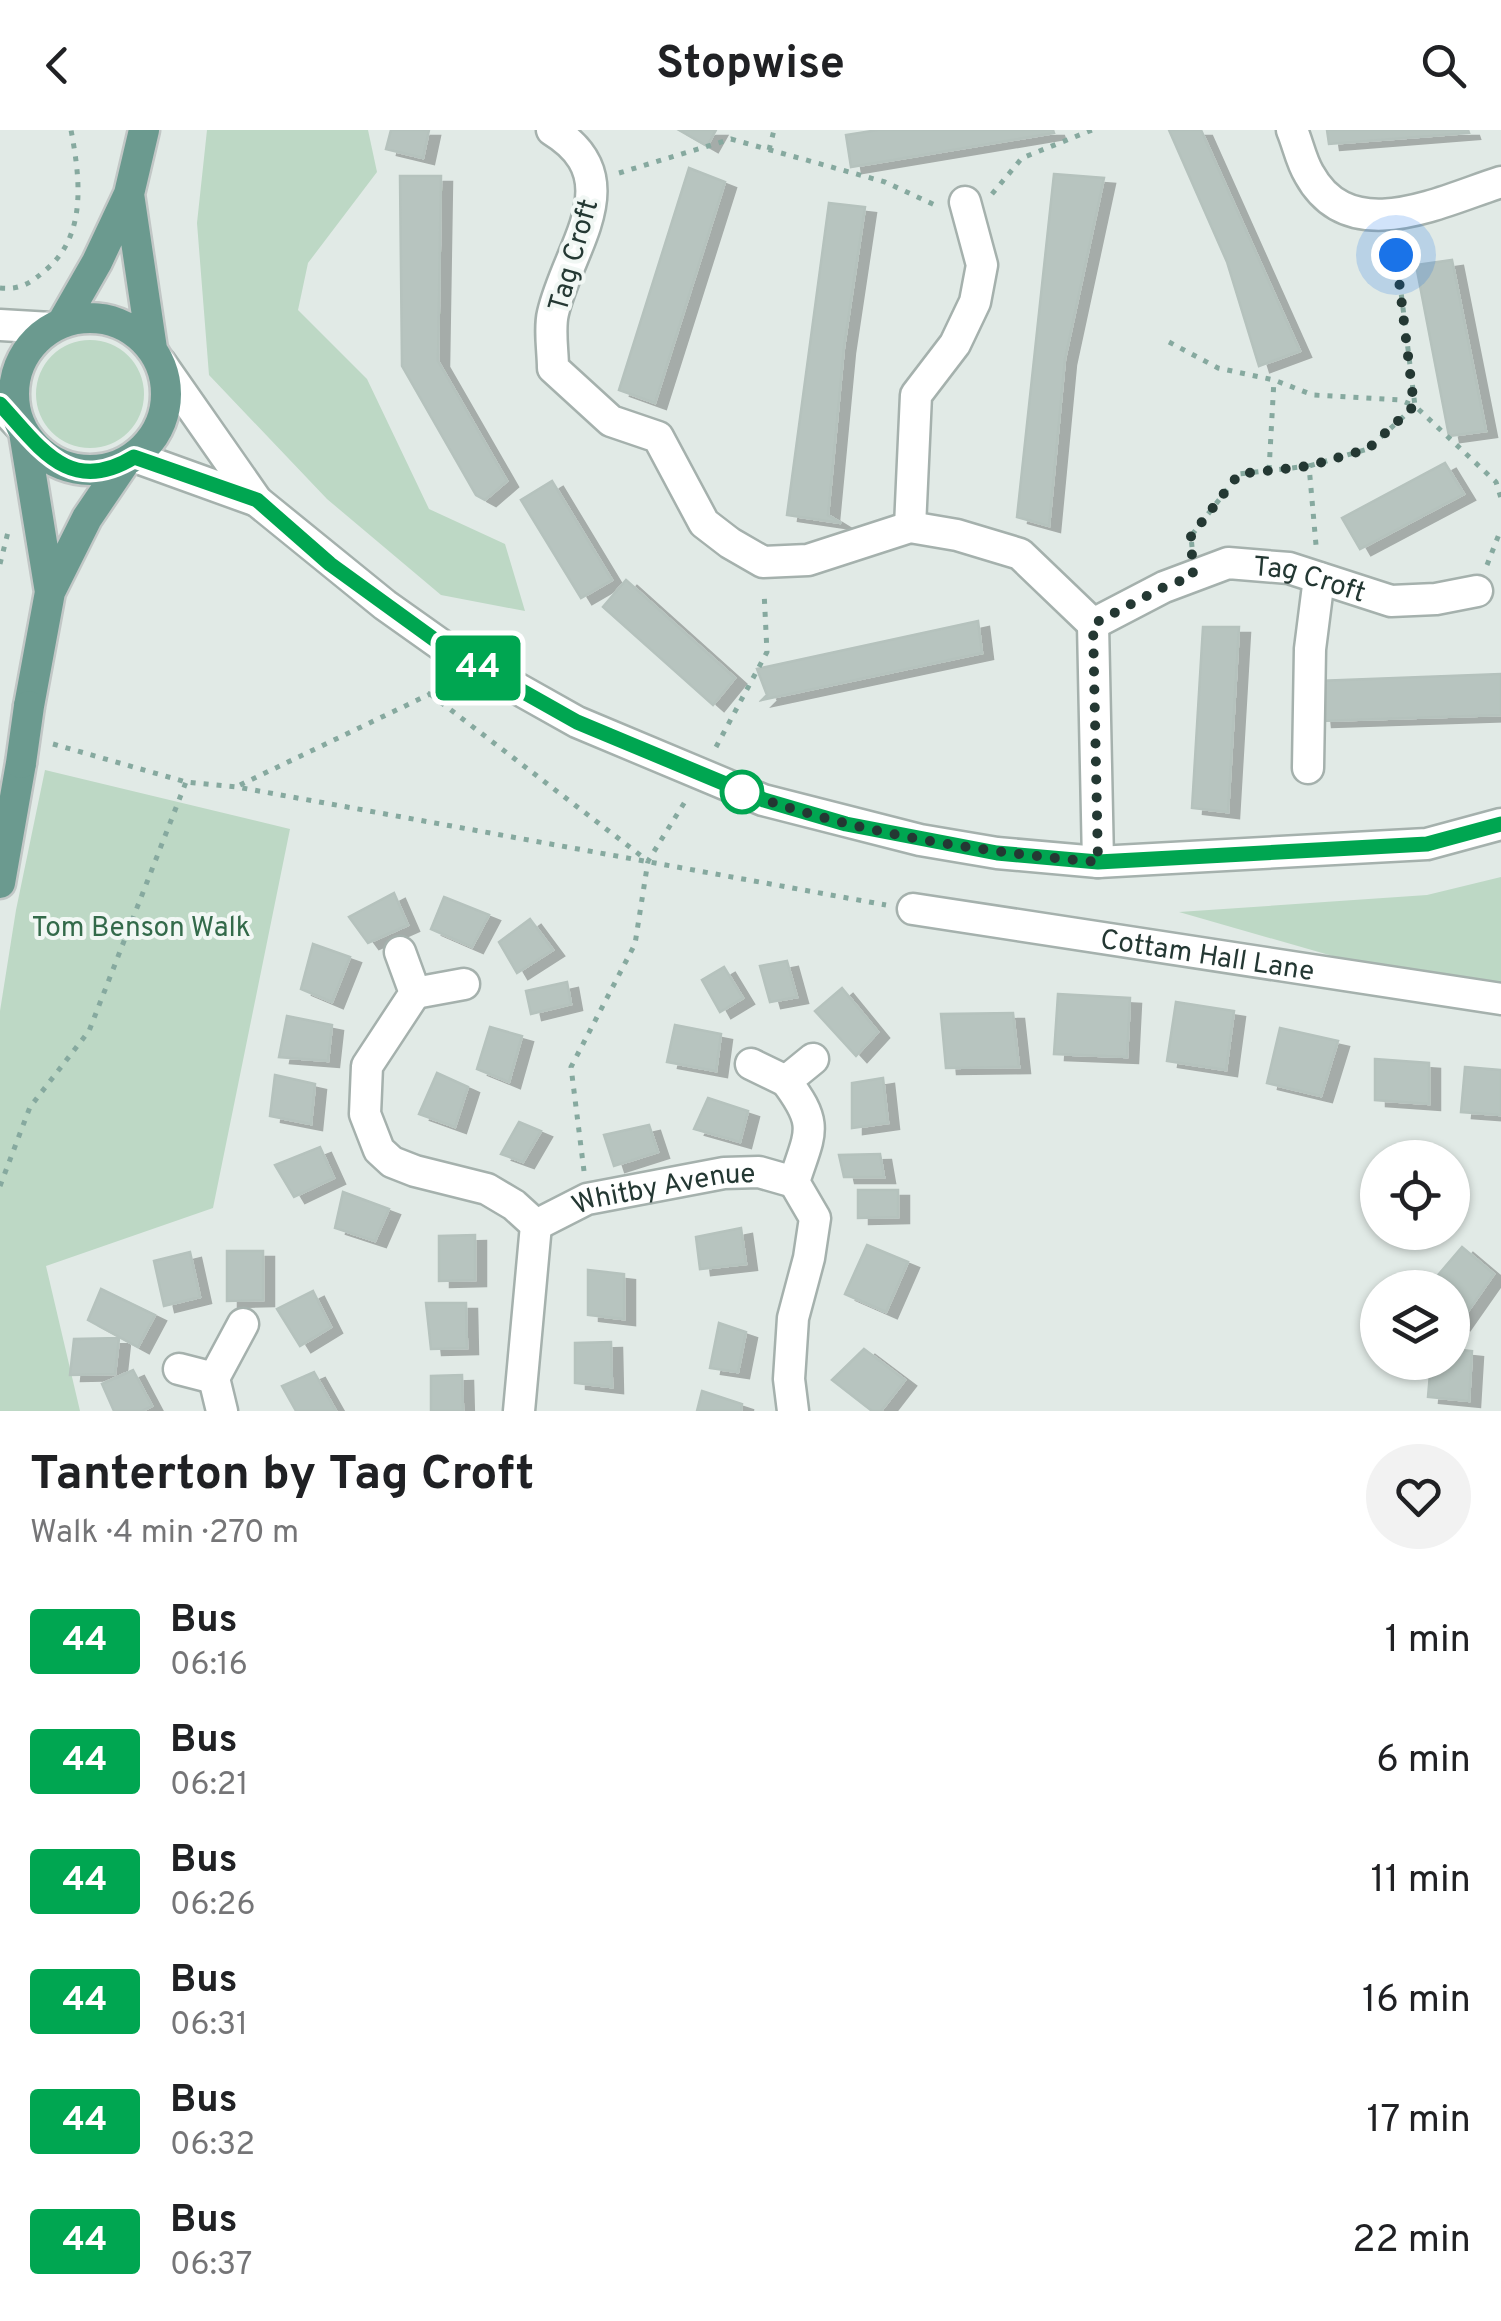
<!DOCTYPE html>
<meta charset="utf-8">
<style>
body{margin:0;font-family:Overpass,sans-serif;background:#f2f2f2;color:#202124;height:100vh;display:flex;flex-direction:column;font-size:38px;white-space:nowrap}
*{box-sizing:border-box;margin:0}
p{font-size:32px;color:#757577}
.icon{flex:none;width:55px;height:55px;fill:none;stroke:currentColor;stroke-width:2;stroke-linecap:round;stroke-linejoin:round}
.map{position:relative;height:1281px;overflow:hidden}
.sheet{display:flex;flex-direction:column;background:#fff;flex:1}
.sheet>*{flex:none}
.badge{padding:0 20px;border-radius:8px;font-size:35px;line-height:65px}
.controls{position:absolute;left:1360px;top:1010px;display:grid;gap:20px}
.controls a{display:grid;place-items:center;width:110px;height:110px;border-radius:50%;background:#fff;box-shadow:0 2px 8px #0004;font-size:50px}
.you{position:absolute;width:50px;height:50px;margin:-25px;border:8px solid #fff;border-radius:50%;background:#1a73e8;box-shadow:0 0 0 15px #1a73e833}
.map>.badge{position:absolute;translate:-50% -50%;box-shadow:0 0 0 5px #fff}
.round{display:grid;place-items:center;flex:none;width:105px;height:105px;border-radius:52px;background:#f2f2f2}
.summary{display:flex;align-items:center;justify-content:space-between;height:170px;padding:0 30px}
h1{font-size:48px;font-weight:700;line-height:75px}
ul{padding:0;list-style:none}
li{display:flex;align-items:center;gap:30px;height:120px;padding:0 30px}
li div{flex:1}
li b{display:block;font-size:38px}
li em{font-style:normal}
li .badge{min-width:110px;font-weight:700;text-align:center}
header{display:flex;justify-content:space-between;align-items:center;height:130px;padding:0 30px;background:#fff;font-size:45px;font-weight:700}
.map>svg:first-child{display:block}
.green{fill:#bdd8c5}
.building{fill:#b7c4bf;stroke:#b5c2bd;stroke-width:2.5;filter:url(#shadow)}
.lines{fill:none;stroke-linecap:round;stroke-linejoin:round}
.minor-casing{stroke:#a5b1ad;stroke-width:35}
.major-casing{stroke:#c2c7c6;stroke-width:35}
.path{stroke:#86a99f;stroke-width:5;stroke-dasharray:5 8;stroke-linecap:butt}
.minor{stroke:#fff;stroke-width:30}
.major{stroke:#6b9a8f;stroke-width:30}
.major-bridge-casing{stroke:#c2c7c6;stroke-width:35;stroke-linecap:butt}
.major-bridge{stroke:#6b9a8f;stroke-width:30}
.line-casing{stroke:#fff;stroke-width:22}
.line{stroke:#00a651;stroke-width:15}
.walk{stroke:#243833;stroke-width:10;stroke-dasharray:0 18}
.stop-dot{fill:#fff;stroke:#00a651;stroke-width:5}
.labels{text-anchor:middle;stroke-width:8;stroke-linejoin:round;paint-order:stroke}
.street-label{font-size:28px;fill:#243833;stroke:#f1f7f4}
.park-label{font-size:28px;fill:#336a4a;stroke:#f1f7f4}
</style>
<header><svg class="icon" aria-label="back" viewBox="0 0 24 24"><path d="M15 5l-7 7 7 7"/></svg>Stopwise<svg class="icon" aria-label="search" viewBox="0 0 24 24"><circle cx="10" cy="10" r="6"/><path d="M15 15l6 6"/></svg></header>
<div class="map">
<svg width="1501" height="1281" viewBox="0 0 1501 1281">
<defs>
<filter id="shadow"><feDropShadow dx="11" dy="6" stdDeviation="0" flood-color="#0004"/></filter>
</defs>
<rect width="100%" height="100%" fill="#e1eae6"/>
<path class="green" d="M207,0H368L377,42L308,133L298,180L367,249L429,379L505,414L525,481L441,465L327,369L209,245L197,93Z
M36 264a54 54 0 1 1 108 0a54 54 0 1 1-108 0Z
M45,640L290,699L213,1078L46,1136L80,1281H0V881L16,780Z
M1501,747V855L1385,841L1179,782L1427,765Z"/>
<path class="building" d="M391,0H429L423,28L386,19Z
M679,0H716L707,16Z
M878,0H1053L1054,3L851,37L846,5Z
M1169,0H1201L1300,221L1259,236L1227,132Z
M1327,0H1468L1469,3L1329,14Z
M689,38L725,52L655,273L619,260Z
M1054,44L1104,48L1065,229L1049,396L1017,387Z
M400,46H441L438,231L507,351L485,370L476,365L402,236Z
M829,73L865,77L844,217L828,385L841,393L787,385Z
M1452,130L1486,301L1449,306L1416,135Z
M1445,333L1464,364L1360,419L1342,388Z
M552,351L612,450L581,468L521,370Z
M626,450L735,548L713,575L603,477Z
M978,491L982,523L762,570L767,565L757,539Z
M1203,497H1239L1228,682L1192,678Z
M1501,544V585L1321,591L1317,551Z
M394,763L408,795L368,813L349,787Z
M444,767L489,785L472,817L431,799Z
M530,789L553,820L517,843L499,812Z
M313,814L350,827L332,872L301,859Z
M787,831L797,867L770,872L760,836Z
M724,837L743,868L720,882L702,850Z
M567,852L571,874L531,884L526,861Z
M842,858L878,902L856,926L815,881Z
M1058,864L1130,868L1127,927L1054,924Z
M1176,872L1234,881L1226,940L1167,931Z
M1013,883L1019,937L946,938L941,884Z
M287,886L332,895L328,931L279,927Z
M675,895L721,904L716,941L667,932Z
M490,897L522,906L509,952L477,939Z
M1280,898L1338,911L1321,966L1267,953Z
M1375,929L1429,933V974L1375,970Z
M1465,937L1501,940V985L1461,982Z
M437,943L468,957L455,997L419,984Z
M275,945L315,954L311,994L270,986Z
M883,948L888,993L852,998V953Z
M708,968L748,981L740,1012L694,999Z
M519,992L541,1001L523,1032L501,1024Z
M649,995L658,1022L614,1036L604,1005Z
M320,1017L334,1048L294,1067L275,1035Z
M880,1024L884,1047H844L839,1025Z
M858,1060H898V1087L858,1088Z
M343,1062L389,1079L375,1111L335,1098Z
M741,1098L746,1134L700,1139L696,1107Z
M475,1105V1150L439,1151V1106Z
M867,1115L908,1132L886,1182L845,1164Z
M1462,1117L1494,1144L1459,1194L1452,1189V1158H1427Z
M227,1121H263V1170L227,1171Z
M190,1122L200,1167L164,1176L154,1131Z
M588,1140L624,1144V1189L588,1185Z
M101,1159L155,1185L138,1217L88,1190Z
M313,1161L331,1197L300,1216L277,1179Z
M426,1173H466L467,1218L431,1219Z
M719,1193L746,1202L738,1242L710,1238Z
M119,1208L115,1244L70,1245L74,1209Z
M611,1212L612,1257L575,1253V1213Z
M864,1219L905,1250L881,1281H872L832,1250Z
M1452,1219L1472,1221L1469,1271L1428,1267L1431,1232H1452Z
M133,1240L152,1276L142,1281H114L102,1254Z
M314,1242L336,1281H296L282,1256Z
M462,1245L463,1281H431V1246Z
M702,1261L742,1274L741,1281H697Z"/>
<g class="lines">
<defs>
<g id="minor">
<path id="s1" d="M552,0C632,49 568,117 553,183C549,199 553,221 553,238L611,291L658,307L704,393L730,413L763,432L808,430L910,397L957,405L1020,424L1093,494L1164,457L1228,433L1289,438L1391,471L1436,469L1477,461"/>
<path d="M1292,0C1298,14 1301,31 1309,44C1350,119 1441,71 1501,52"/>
<path d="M0,195L51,198"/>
<path d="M160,232L257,371L385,475L447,519L577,592L763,670L920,710L997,723L1098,732L1427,714L1501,694"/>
<path d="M0,274L21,297"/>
<path d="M135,327L257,371"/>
<path d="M910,397L916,265L955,214L975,172L982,135L965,72"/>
<path d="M1093,494L1098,732"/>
<path d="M1308,638L1310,519L1319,448"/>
<path id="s2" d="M913,779L1501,869"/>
<path d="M400,822L415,863L367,936L365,984L379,1020L392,1032L415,1041L487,1059L514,1075L536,1095L519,1281"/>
<path d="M415,863L464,854"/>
<path d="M751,934L786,951"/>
<path id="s3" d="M536,1095L587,1069L724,1043L759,1042L794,1052"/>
<path d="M179,1239L214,1248"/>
<path d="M222,1281L214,1248L243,1194"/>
<path d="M793,1281L789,1249L793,1188L809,1128L815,1088L794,1052C810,1002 820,996 786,951L813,929"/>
</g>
<path id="major" d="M129,64L152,219
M14 264a76 76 0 1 1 152 0a76 76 0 1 1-152 0Z
M62,193L97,132L129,64L144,0
M24,302L50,462
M29,576L50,462L87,388L125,332
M0,753L21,633"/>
</defs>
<use href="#minor" class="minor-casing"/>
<use href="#major" class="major-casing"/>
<path class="path" d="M769,20L774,0
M619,43L731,9L885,52L937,76
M992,64L1022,28L1092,0
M1395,113L1415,276L1496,352L1501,368
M0,158C22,160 32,152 48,138C87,103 80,48 71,0
M1169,212L1218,238L1274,250L1313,265L1400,270L1415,276L1368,319L1309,336
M1269,340L1274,250
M1192,417L1191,406L1239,344L1309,336L1316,415
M0,434L8,402
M1487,435L1501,399
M430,564L648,731L686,670
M53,614L186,652L237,657L886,775
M716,617L767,522L764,461
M240,655L430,564L436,546
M584,1041L571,937L635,814L648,731
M0,1056L30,977L89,901L186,652"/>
<use href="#minor" class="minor"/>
<use href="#major" class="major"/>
<defs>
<path id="major-bridge" d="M21,633L29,576"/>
</defs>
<use href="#major-bridge" class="major-bridge-casing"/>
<use href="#major-bridge" class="major-bridge"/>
</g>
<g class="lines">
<defs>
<path id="line" d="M0,274C39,316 69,367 134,327L257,370L330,434L446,518L577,592L764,670L846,694L997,723L1098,732L1427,714L1501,694"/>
</defs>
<use href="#line" class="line-casing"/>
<use href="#line" class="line"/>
<path class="walk" d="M742,662L732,658C850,703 973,721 1098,732L1093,494L1164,457L1193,446L1191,406L1239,344L1309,336L1368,319L1414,276L1396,125"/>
</g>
<circle class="stop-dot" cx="742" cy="662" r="20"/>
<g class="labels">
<g class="street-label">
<text transform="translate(572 125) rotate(-74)" y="10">Tag Croft</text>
<text dy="10" stroke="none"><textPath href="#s1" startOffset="1155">Tag Croft</textPath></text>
<text dy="10" stroke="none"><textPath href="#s2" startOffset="298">Cottam Hall Lane</textPath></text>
<text dy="10" stroke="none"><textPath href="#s3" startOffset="135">Whitby Avenue</textPath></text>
</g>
<g class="park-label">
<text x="141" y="806">Tom Benson Walk</text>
</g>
</g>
</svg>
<div class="controls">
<a><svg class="icon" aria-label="locate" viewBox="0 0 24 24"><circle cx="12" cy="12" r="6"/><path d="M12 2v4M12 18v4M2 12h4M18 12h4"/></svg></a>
<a><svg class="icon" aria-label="layers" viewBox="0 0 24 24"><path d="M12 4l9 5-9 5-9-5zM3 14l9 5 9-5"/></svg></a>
</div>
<div class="you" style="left:1396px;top:125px"></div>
<b class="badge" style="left:478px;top:538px;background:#00a651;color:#fff">44</b>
</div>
<section class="sheet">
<div class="summary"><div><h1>Tanterton by Tag Croft</h1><p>Walk · 4 min · 270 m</p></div><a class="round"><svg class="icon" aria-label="heart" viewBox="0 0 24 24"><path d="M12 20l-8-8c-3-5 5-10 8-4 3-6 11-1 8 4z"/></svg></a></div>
<ul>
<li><span class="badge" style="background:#00a651;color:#fff">44</span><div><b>Bus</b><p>06:16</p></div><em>1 min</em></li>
<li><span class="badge" style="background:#00a651;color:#fff">44</span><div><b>Bus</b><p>06:21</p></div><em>6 min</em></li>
<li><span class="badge" style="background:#00a651;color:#fff">44</span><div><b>Bus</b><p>06:26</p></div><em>11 min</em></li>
<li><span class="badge" style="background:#00a651;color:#fff">44</span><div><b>Bus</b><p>06:31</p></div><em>16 min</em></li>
<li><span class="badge" style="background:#00a651;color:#fff">44</span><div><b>Bus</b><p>06:32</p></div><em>17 min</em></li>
<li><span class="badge" style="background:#00a651;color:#fff">44</span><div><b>Bus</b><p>06:37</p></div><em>22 min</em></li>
</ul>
</section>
